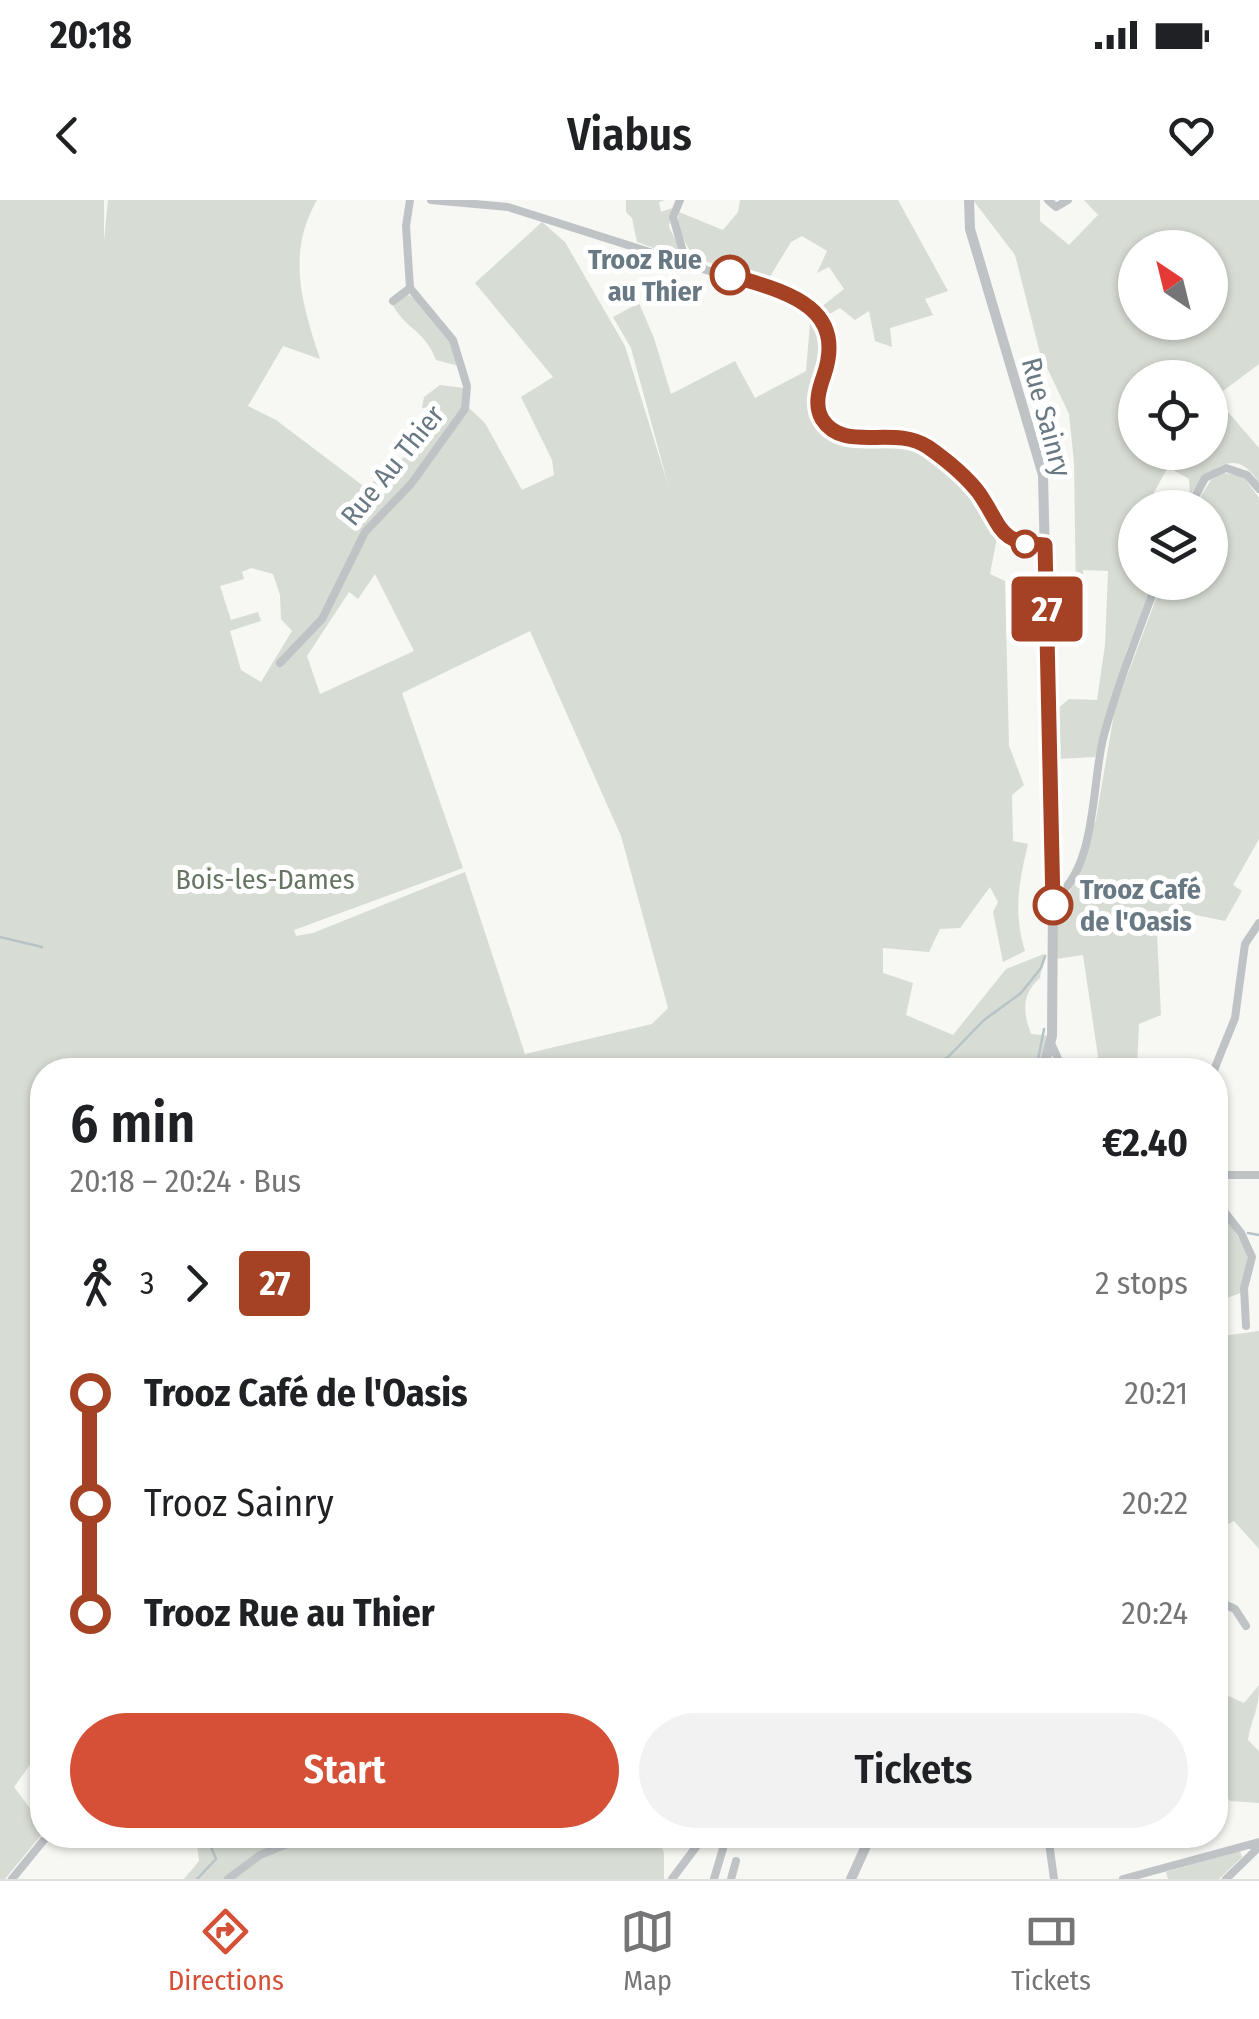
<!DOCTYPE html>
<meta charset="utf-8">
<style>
body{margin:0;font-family:"Fira Sans Condensed",sans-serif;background:#f2f2f2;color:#202124;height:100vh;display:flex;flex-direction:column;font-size:38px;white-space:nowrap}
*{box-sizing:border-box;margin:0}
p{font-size:32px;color:#757577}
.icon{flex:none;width:55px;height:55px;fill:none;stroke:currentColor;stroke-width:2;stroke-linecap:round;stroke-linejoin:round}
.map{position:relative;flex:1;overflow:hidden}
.sheet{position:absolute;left:30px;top:858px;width:1198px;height:790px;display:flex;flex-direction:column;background:#fff;border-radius:40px;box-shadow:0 2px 8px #0004}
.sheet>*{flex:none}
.badge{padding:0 20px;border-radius:8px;font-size:35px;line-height:65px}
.needle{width:65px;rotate:325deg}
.tools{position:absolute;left:1118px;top:30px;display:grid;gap:20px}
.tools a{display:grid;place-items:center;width:110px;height:110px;border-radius:50%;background:#fff;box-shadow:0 2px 8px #0004;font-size:50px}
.map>.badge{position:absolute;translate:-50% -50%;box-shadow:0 0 0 5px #fff}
.legs{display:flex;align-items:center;gap:15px;height:110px;padding:0 40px;font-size:32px}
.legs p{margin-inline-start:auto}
.head{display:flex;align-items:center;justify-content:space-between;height:170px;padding:0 40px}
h1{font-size:55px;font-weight:600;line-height:75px}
.action{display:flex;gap:20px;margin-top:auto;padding:20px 40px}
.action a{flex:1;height:115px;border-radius:60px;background:#d55036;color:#fff;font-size:40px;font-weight:600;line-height:115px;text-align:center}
.action a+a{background:#f2f2f2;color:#202124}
ul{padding:0 40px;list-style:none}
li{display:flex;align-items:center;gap:35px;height:110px;font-size:38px}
li i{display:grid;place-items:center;width:15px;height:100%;margin:0 12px;background:currentColor}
li i::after{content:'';width:25px;height:25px;margin:-12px;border:8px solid;border-radius:50%;background:#fff}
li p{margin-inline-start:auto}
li:first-child i{background:linear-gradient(#0000 50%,currentColor 0)}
li:last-child i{background:linear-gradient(currentColor 50%,#0000 0)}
.status{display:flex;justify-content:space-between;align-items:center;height:70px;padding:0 50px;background:#fff;direction:ltr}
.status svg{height:28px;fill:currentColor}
header{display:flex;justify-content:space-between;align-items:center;height:130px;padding:0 40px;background:#fff;font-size:45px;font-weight:600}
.tab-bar{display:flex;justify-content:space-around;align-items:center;height:140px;border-top:2px solid #e0e0e0;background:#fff;font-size:28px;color:#757577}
.tab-bar a{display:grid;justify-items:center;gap:5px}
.tab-bar .active{color:#d55036}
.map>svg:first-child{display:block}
.green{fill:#d7dcd4;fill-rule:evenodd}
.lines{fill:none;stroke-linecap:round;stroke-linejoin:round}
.stream{stroke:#b7c3c6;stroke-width:2.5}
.minor{stroke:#bfc3c6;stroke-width:8}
.tertiary{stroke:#bfc3c6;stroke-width:10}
.line-1-casing{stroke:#fff;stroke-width:22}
.line-1{stroke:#a64224;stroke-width:15}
.stop-1-dot{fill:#fff;stroke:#a64224;stroke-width:5}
.labels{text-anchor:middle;stroke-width:10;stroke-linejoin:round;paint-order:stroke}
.stop-label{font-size:28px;font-weight:bold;fill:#697983;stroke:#fff;text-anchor:end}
.street-label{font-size:28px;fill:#697983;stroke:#fff}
.park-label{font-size:28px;fill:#677663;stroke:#fff}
</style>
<div class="status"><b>20:18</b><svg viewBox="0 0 49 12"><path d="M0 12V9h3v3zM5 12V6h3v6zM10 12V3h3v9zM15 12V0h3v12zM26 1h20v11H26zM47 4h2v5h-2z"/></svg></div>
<header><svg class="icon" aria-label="back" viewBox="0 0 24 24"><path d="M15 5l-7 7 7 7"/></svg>Viabus<svg class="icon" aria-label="heart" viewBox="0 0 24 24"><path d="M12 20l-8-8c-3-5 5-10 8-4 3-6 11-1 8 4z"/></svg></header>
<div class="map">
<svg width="1259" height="1679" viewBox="0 0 1259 1679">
<rect width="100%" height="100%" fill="#f7f7f4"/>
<path class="green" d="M0,0H104V41L108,0H317C286,54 302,104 320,159L283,146L248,206L276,220L366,288L424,241L422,223L443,212L434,207L422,208L424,197L440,185L464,188L469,208L485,223L522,290L554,275L552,260L521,197L553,177L475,83L542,22L565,42L625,146L669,288L631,148L613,117L639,103L654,138L671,194L735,161L755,198L806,171L811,112L829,151L812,198L817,221L837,239L856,244L892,238L919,248L974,291L989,325L998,332L990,374L1005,381L1009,546L1024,585L1012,595L1013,641L1028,644C1019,682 1013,712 1025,751L1003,762L993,712L998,702L990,687L960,728L940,729L929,752L883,748V773L913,783L906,815L953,835L1006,769L1044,754L1040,778C1021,795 1023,812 1031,834L1052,836L1043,870H42V1548L14,1587L42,1624V1634L5,1679H0ZM251,368L273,374L280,395L281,419L292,431L261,482L241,470L230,431L261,421L258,412L231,420L220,386L244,379L242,372ZM375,374L414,451L320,494L307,456L349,392L358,399ZM530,431L621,636L668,808L652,824L525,854L465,672L313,733L296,736L294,730L463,668L402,493Z
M626,0H665L659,2L661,12L672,8L669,27L681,51L675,56L637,42L632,18L626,12Z
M740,0H898L948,91L925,99L933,115L890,128L892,147L875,141L869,111L855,120L840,108L826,116L820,108L844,89L829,67L817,73L827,51L802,36L791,42L768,80L694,58L677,28L679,12L723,30L738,12Z
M973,0H1040V21L1069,45L1098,15L1084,0H1259V164L1215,197L1259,248V283C1236,244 1208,270 1190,295L1189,279L1168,267L1146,307L1135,308V382L1153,383L1127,450L1095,557L1058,559L1057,509L1069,499L1097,500L1105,445L1108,371L1083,370L1084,399H1076L1074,262L1069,214L1040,153L1015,55ZM1135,48H1210V122H1135ZM1135,178H1210V252H1135Z
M407,94C442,116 448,126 459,166L436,160C424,129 407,131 392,104Z
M1224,273L1243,276L1259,298V639L1233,685L1242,691L1225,721L1171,710L1162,733H1157L1161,815L1139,824L1137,870H1100L1083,755L1056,759V700L1069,693L1096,619L1115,508L1162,383L1210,382V308L1194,307L1211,280Z
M1217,998L1248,1056L1241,1093L1215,1102Z
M1259,1131V1349L1234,1321L1220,1329L1224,1306L1215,1300V1137Z
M1259,1485C1259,1512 1252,1516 1248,1540L1259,1551V1603L1230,1601L1215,1582V1490L1244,1503Z
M196,1635H293L284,1638L288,1646L322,1635H657L664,1653V1679H184L199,1661Z
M1240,1651L1242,1657L1219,1679H1168L1166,1672Z"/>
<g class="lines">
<path class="stream" d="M0,737L42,747
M917,870L947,858L984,820L1021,793L1041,768L1045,756
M1036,870L1044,829
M1215,1022L1226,1023
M1248,1033L1259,1035
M197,1679L216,1659L206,1635"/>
<path class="minor" d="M431,0L508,7L804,101C860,150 799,184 823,220C847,254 893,223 928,248C942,258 958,270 970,282C1002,315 987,342 1045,345
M680,0L673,17L686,62
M1048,0L1056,7L1068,0
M393,101L410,88
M1189,308L1205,278L1226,268L1247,275L1259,289
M280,463L322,419L365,332L411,284L465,209L467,186L453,140L410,88L406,26L410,0
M1053,699C1098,670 1091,581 1104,535C1118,483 1138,433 1157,382
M1051,843L1063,870
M1214,870L1235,818L1245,744L1259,723
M1215,975H1259
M1215,987L1223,1010L1241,1033L1252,1057L1244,1088L1246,1126
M1215,1344L1220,1329
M1215,1400L1235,1409L1246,1426
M1048,1635L1054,1679
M12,1679L48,1635
M228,1679L260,1655L309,1635
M672,1679L705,1635
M714,1679L727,1635
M731,1679L736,1661
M1123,1679L1259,1642
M1226,1679L1259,1647"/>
<path class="tertiary" d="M969,0L970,29L1043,275L1053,699L1052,836L1043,870
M851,1679L871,1635"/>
</g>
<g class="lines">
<defs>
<path id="line-1" d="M730,75C781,91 848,104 824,175C819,189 814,205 822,219C844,254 893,224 928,247C945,259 966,276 979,293C1003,328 997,343 1045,345L1053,705"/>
</defs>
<use href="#line-1" class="line-1-casing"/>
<use href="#line-1" class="line-1"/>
</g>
<g class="stop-1-dot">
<circle cx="730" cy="75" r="18"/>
<circle cx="1025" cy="344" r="12"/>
<circle cx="1053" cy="705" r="18"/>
</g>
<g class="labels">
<g class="stop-label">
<text x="702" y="69">Trooz Rue<tspan x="702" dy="32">au Thier</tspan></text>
<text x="1080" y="699" text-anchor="start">Trooz Café<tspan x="1080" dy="32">de l'Oasis</tspan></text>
</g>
<g class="street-label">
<text transform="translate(1047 217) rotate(75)" y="10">Rue Sainry</text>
<text transform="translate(392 265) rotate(-51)" y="10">Rue Au Thier</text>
</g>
<g class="park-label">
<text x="265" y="689">Bois-les-Dames</text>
</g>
</g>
</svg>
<div class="tools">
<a><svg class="needle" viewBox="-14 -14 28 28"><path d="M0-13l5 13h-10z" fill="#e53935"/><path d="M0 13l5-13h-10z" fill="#757577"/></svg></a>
<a><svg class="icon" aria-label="locate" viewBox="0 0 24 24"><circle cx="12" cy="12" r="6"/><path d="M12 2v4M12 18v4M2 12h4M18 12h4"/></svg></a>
<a><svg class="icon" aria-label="layers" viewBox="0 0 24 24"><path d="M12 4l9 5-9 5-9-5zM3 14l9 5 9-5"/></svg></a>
</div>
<b class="badge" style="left:1047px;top:409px;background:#a64224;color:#fff">27</b>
<section class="sheet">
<div class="head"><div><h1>6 min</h1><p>20:18 – 20:24 · Bus</p></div><b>€2.40</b></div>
<div class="legs"><svg class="icon" aria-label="walk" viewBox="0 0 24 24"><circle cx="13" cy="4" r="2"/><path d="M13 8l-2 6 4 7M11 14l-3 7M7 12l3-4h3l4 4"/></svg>3<svg class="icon" aria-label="forward" viewBox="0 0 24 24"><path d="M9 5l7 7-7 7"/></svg><b class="badge" style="background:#a64224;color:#fff">27</b><p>2 stops</p></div>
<ul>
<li><i style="color:#a64224"></i><b>Trooz Café de l'Oasis</b><p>20:21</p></li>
<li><i style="color:#a64224"></i><span>Trooz Sainry</span><p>20:22</p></li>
<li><i style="color:#a64224"></i><b>Trooz Rue au Thier</b><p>20:24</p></li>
</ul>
<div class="action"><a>Start</a><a>Tickets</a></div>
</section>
</div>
<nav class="tab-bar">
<a class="active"><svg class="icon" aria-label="directions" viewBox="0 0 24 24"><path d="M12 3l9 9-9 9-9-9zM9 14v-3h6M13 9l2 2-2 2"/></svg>Directions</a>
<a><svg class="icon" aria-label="map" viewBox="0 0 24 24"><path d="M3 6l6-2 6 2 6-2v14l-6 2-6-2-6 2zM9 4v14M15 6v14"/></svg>Map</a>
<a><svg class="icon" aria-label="tickets" viewBox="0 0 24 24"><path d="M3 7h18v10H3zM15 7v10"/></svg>Tickets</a>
</nav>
